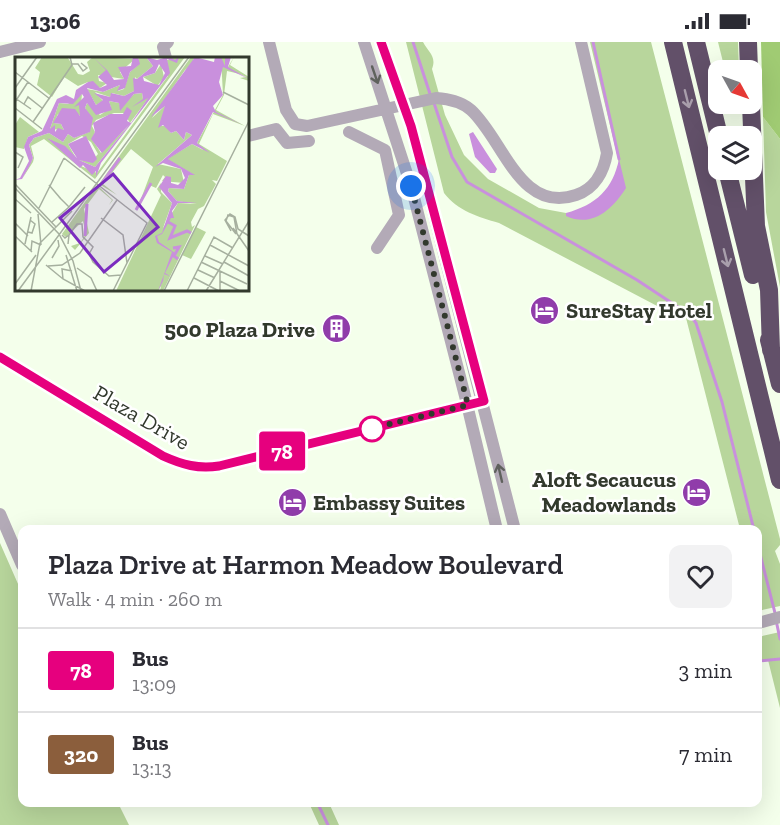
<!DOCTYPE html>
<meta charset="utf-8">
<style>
body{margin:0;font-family:"Zilla Slab",serif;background:#f2f2f3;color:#2b2b33;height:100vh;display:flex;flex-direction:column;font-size:22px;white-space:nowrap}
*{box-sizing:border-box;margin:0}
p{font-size:20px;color:#7c7c81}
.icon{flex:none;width:33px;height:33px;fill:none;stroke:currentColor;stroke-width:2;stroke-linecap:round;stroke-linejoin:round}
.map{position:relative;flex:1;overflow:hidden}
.details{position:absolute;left:18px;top:483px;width:744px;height:282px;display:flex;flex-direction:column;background:#fff;border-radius:12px;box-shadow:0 6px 24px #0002}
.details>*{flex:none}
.badge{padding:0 12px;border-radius:4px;font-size:21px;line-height:39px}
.needle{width:39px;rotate:130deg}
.tools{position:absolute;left:708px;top:18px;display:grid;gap:12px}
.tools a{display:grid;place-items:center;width:54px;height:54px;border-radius:12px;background:#fff;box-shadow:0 6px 24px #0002;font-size:30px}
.you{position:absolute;width:30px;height:30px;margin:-15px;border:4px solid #fff;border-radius:50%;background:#1a73e8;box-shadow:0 0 0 9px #1a73e833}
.map>.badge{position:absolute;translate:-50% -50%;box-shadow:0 0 0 3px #fff}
.round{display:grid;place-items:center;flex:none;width:63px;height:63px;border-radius:12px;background:#f2f2f3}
.overview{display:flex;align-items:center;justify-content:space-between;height:102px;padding:0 30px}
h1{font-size:28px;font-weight:600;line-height:45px}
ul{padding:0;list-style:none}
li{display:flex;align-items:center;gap:18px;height:84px;padding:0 30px;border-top:2px solid #e1e1e2}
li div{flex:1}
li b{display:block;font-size:22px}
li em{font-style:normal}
li .badge{min-width:66px;font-weight:700;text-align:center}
.status{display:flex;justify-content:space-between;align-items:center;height:42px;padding:0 30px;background:#fff;direction:ltr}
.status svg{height:16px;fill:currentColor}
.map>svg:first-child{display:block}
.green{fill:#b8d69c}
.forest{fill:#a0cb73}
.water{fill:#c990dd}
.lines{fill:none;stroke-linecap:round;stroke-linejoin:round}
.stream{stroke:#c990dd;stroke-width:3}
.minor{stroke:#b3aab7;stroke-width:12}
.highway{stroke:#625069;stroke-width:18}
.oneway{stroke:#5f615d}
.oneway2{stroke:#a99fac}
.line-casing{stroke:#fff;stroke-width:14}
.line{stroke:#e6007e;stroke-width:9}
.walk{stroke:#32392d;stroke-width:6;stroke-dasharray:0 10.8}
.stop-dot{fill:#fff;stroke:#e6007e;stroke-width:3}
.labels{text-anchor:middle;stroke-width:5;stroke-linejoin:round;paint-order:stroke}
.poi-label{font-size:22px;font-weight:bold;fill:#32392d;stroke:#fff;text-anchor:start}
.street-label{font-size:22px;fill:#32392d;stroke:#fff}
.inset-river{fill:none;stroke:#c990dd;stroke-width:3}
.inset-road{fill:none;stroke:#a6b09f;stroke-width:1.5}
.view{fill:#7b2cbf;fill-opacity:0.15;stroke:#7b2cbf;stroke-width:3}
.inset-edge{fill:none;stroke:#32392d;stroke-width:3}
</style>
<div class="status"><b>13:06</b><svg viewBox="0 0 49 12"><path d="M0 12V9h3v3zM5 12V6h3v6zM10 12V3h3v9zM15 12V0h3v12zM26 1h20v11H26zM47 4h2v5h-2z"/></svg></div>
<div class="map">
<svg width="780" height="783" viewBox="0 0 780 783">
<rect width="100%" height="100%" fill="#f4ffeb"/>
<path class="green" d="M406,0H423C428,10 437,14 432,27L445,73L464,113L488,137L539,166L566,171V174L625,146L590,0H651L780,497V503L775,509L780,522V564L758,569V488L740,487L686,276L683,272L665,278L661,266L499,181C478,175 458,169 444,151Z
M718,0H738L739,28H725Z
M763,75L780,97V245L766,170Z
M0,501L22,551V760L118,761L129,783H0Z
M780,590V666L768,618L758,619V595Z
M309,761H329L339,783H319Z"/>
<path class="forest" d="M761,0H780V97L763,75Z"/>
<path class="water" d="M473,90L497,127L495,131H490L475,115L469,92Z
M619,117L626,146C612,168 592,186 566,174V171C596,163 613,147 619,117Z"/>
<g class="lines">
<path class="stream" d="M413,0L431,55
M593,0L619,117
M434,61L452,115L467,140L637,238L690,273L696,281L722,360L754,488
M758,504L775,571
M776,578L780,597
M758,619L780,617
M317,760L328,783"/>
<path class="minor" d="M269,0L286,68L295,82L307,84L436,56C448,57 461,59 471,68C503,97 520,172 576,153C595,147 604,129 607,111L581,0
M364,0L411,144L465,354L497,488
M381,0L411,84L515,488
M0,10L40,0
M166,16L163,5L168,0
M349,90L385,108L399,173L377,206
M248,94L276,87L287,101L309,99
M0,315L163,414C183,423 198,427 219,424L484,359
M0,472L22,523
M758,581L780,575"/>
<path class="highway" d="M673,0L780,438
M696,0L719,94
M748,0L749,28
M751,62L756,184L769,248L771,308
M727,128L753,233
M769,298L780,342"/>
</g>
<defs><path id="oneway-shaft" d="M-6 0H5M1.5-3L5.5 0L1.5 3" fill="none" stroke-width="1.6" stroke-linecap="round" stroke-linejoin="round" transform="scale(1.5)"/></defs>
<g class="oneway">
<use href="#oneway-shaft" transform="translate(375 33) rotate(71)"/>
<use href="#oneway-shaft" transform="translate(500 431) rotate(-103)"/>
</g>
<g class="oneway2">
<use href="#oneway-shaft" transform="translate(687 57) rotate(76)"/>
<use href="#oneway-shaft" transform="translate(726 216) rotate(76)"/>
</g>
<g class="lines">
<defs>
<path id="line" d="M0,315L163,414C183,423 198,427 219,424L484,359L411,84L381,0"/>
</defs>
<use href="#line" class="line-casing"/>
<use href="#line" class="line"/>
<path class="walk" d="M372,387L365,388L468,363L411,144"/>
</g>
<defs>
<symbol id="hotel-disc" viewBox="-11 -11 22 22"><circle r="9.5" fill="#903caa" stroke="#fff"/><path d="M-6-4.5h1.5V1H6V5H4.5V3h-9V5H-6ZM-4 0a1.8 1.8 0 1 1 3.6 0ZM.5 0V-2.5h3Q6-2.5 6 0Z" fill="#fff"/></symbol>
<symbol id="building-disc" viewBox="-11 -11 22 22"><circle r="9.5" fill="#903caa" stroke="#fff"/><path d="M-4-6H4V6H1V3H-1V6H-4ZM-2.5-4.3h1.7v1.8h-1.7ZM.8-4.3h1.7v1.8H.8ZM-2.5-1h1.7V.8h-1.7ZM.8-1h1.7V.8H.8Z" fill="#fff"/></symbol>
</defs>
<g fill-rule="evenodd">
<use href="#hotel-disc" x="528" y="252" width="33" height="33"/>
<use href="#building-disc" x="320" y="270" width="33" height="33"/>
<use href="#hotel-disc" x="680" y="434" width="33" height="33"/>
<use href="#hotel-disc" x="276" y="444" width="33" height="33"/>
</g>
<circle class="stop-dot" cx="372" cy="387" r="12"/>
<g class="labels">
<g class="poi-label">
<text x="566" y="276">SureStay Hotel</text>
<text x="315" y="295" text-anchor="end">500 Plaza Drive</text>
<text x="676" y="445" text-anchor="end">Aloft Secaucus<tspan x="676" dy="25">Meadowlands</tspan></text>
<text x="313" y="468">Embassy Suites</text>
</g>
<g class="street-label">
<text transform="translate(142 375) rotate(30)" y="8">Plaza Drive</text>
</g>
</g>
<g transform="translate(15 15)">
<rect width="234" height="234" fill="#f4ffeb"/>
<path d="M27,0L53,1L63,17L68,18L75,14L72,5L78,0L120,2L105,15L109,22L83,18L84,24L92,26L85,31L73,25L63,29L49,20L37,40L22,28L25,15L20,11ZM123,0H131L138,9L122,22L120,20L119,34L109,39L97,36L95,40L80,35L88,44L81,48L72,32L88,35L105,28L103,34L109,32L115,15L124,7ZM155,0H170L80,122L29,82L16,89L19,101L18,105L7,122L18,101L14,88L19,81L34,76L48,85L53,77L59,81L74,75L77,63L70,51L72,46L85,58L96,51L94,44L104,46L106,51L119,37L127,36L128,42L119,51L141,28L128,20L140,16L146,7L149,20L115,66L109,56H99L81,63L77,69L80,75L77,82L86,96L114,68L80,110L64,103L77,104L83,97L76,85L67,79L53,87L61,101L33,81L66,109L82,116L153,19L152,3H158ZM176,0H180L178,3L184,12L178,7L170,13L137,61L153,46L144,69H151L156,76L161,74L169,83L171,75L177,78L143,107L166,112L169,126L147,124L150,120L148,118L141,131L134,128L121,155L138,110L116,92L88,127L102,138L84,127ZM206,0H210L213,10L219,0L215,8L234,20V24L225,21L231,20L225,17L212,14L209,38L201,53L230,69L198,57L184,87L212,104L202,124L197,123L201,127L189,149L183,152L176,165L177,170L180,168L148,234H145L146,229L143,234H101L146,138L142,132L146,126V135L157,146L148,171L163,146L182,147L162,144L153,134L154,131L169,132L174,118H179L152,102L177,87L188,93L182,86L208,38ZM67,37L65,59L60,54L43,57L39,66L46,67L49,73L35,72L44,46L53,47ZM5,60L24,75L13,80L9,92L0,90V68ZM82,128L98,143L94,148L97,143L84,132L69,152L74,176L60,193L56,189L65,186L71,177L68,164L51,180L47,177ZM181,170L191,175L176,202L167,198Z" fill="#b8d69c"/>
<path d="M118,0H123L125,7L115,15L110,31L102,34L105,28L88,35L72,31L81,48L88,43L79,36L95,40L96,36L109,39L119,34L118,21L122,22L138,9L131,0L142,3L152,0H155L160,3L164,0L162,6L152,2L155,16L86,106L81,120V114L77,118L68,108L65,111L32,81L50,89L62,101L53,87L71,79L82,102L78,106L64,103L80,110L114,68L87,96L76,82L80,75L78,66L95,57H108L112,50L117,54L112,64L116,66L133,41L117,50L128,42L127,36L119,37L105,54L104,46L94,44L97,53L81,58L72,46L70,51L78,61L75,75L59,81L53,77L48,85L34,76L19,81L14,88L18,101L15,108L7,122L0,123L5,121L14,104L9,90L13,80L27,74L42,42L51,38L59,42L61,33L73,25L78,24L85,31L92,28L83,20L91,13L79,1L92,13L99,23L109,22L103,10L116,9ZM144,7L150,16L144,28L129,24L128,20L140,16ZM67,37L69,40L59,50L64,48L65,59L60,52L47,51L38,66L46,67L49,73L43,71L40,75V68L35,72L44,46L58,47ZM180,0L199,5L200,0H206L210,9V0H216L213,10L234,22L208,10L204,25L208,38L198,49L201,55L228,68L198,55L182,86L195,96L177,87L153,102L180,118H174L169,132L154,131L153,134L162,144L182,146H163L157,154L159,161H156L147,177L142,179L144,185L160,196L150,216L155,219L149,217L148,224L143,234L157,195L142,186L140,179L147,176L157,146L144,130L151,119L156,120V126L163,128L170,121L166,112L148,106L140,110L177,78L171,75L169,83L161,74L156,76L148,68L143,71L150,49L136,60Z" fill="#c990dd" fill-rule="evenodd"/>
<path class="inset-river" d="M87,126L105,101M121,153L136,126M153,165L160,169L155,181L172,174L176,176M70,179L72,147M158,191L164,190L159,199L163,202"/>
<path class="inset-road" d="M57,7H63L68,14L72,11L66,6M0,15L35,42M0,31L22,0M208,35L234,48M0,41L16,52M0,45L13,25M9,47L13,40L27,51M0,51L27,72M18,65L57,8L55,0M0,95L8,100L3,111M49,101L110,149M0,127L41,170M34,128L46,142M0,131L44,177L58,204L66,234M44,140L54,150L70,130M0,142L16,156M24,151L49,101M23,157L26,188M86,161L108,178L112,206M37,165L54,150M0,166L13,179M218,171L234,194M216,174L210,163L215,157L220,160L223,172L234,179M13,175L17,176L20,167L15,163M221,177L211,164L213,158L219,160L222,177M47,178L50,181L54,178L53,187M54,178L62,167H67L68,180L78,190L74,197L78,205L94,219L106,218M0,179L17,195M10,187L16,160M195,188L234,209M16,194L17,184L26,188M51,198L62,234M190,199L208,207M37,201L44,189L43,183M186,205L232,227M209,205L234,219M31,208L48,222L70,234M33,209L47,208L65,196L102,143M62,211L76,221L82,234M183,213L200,221M179,221L204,234M48,222L47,212L57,214M205,224L225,234M0,227L21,198M3,234L174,0M16,234L25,186L57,154M98,234L132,166L110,149M149,234L234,64M172,234L199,180L218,191M191,234L234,164M205,234V214"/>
<path class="view" d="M98,117L143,170L89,215L45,161Z"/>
<rect width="234" height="234" class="inset-edge"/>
</g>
</svg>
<div class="tools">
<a><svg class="needle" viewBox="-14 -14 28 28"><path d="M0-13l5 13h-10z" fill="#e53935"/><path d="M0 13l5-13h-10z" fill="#7c7c81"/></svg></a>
<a><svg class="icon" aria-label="layers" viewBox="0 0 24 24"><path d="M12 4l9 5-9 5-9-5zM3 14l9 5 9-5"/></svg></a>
</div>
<div class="you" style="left:411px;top:144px"></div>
<b class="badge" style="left:282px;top:409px;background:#e6007e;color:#fff">78</b>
<section class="details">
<div class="overview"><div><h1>Plaza Drive at Harmon Meadow Boulevard</h1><p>Walk · 4 min · 260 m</p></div><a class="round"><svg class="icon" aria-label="heart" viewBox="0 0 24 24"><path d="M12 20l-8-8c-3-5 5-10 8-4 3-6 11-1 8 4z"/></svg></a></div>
<ul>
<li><span class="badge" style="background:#e6007e;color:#fff">78</span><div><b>Bus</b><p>13:09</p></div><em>3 min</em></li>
<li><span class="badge" style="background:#8b5e3c;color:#fff">320</span><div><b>Bus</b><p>13:13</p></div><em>7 min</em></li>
</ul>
</section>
</div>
